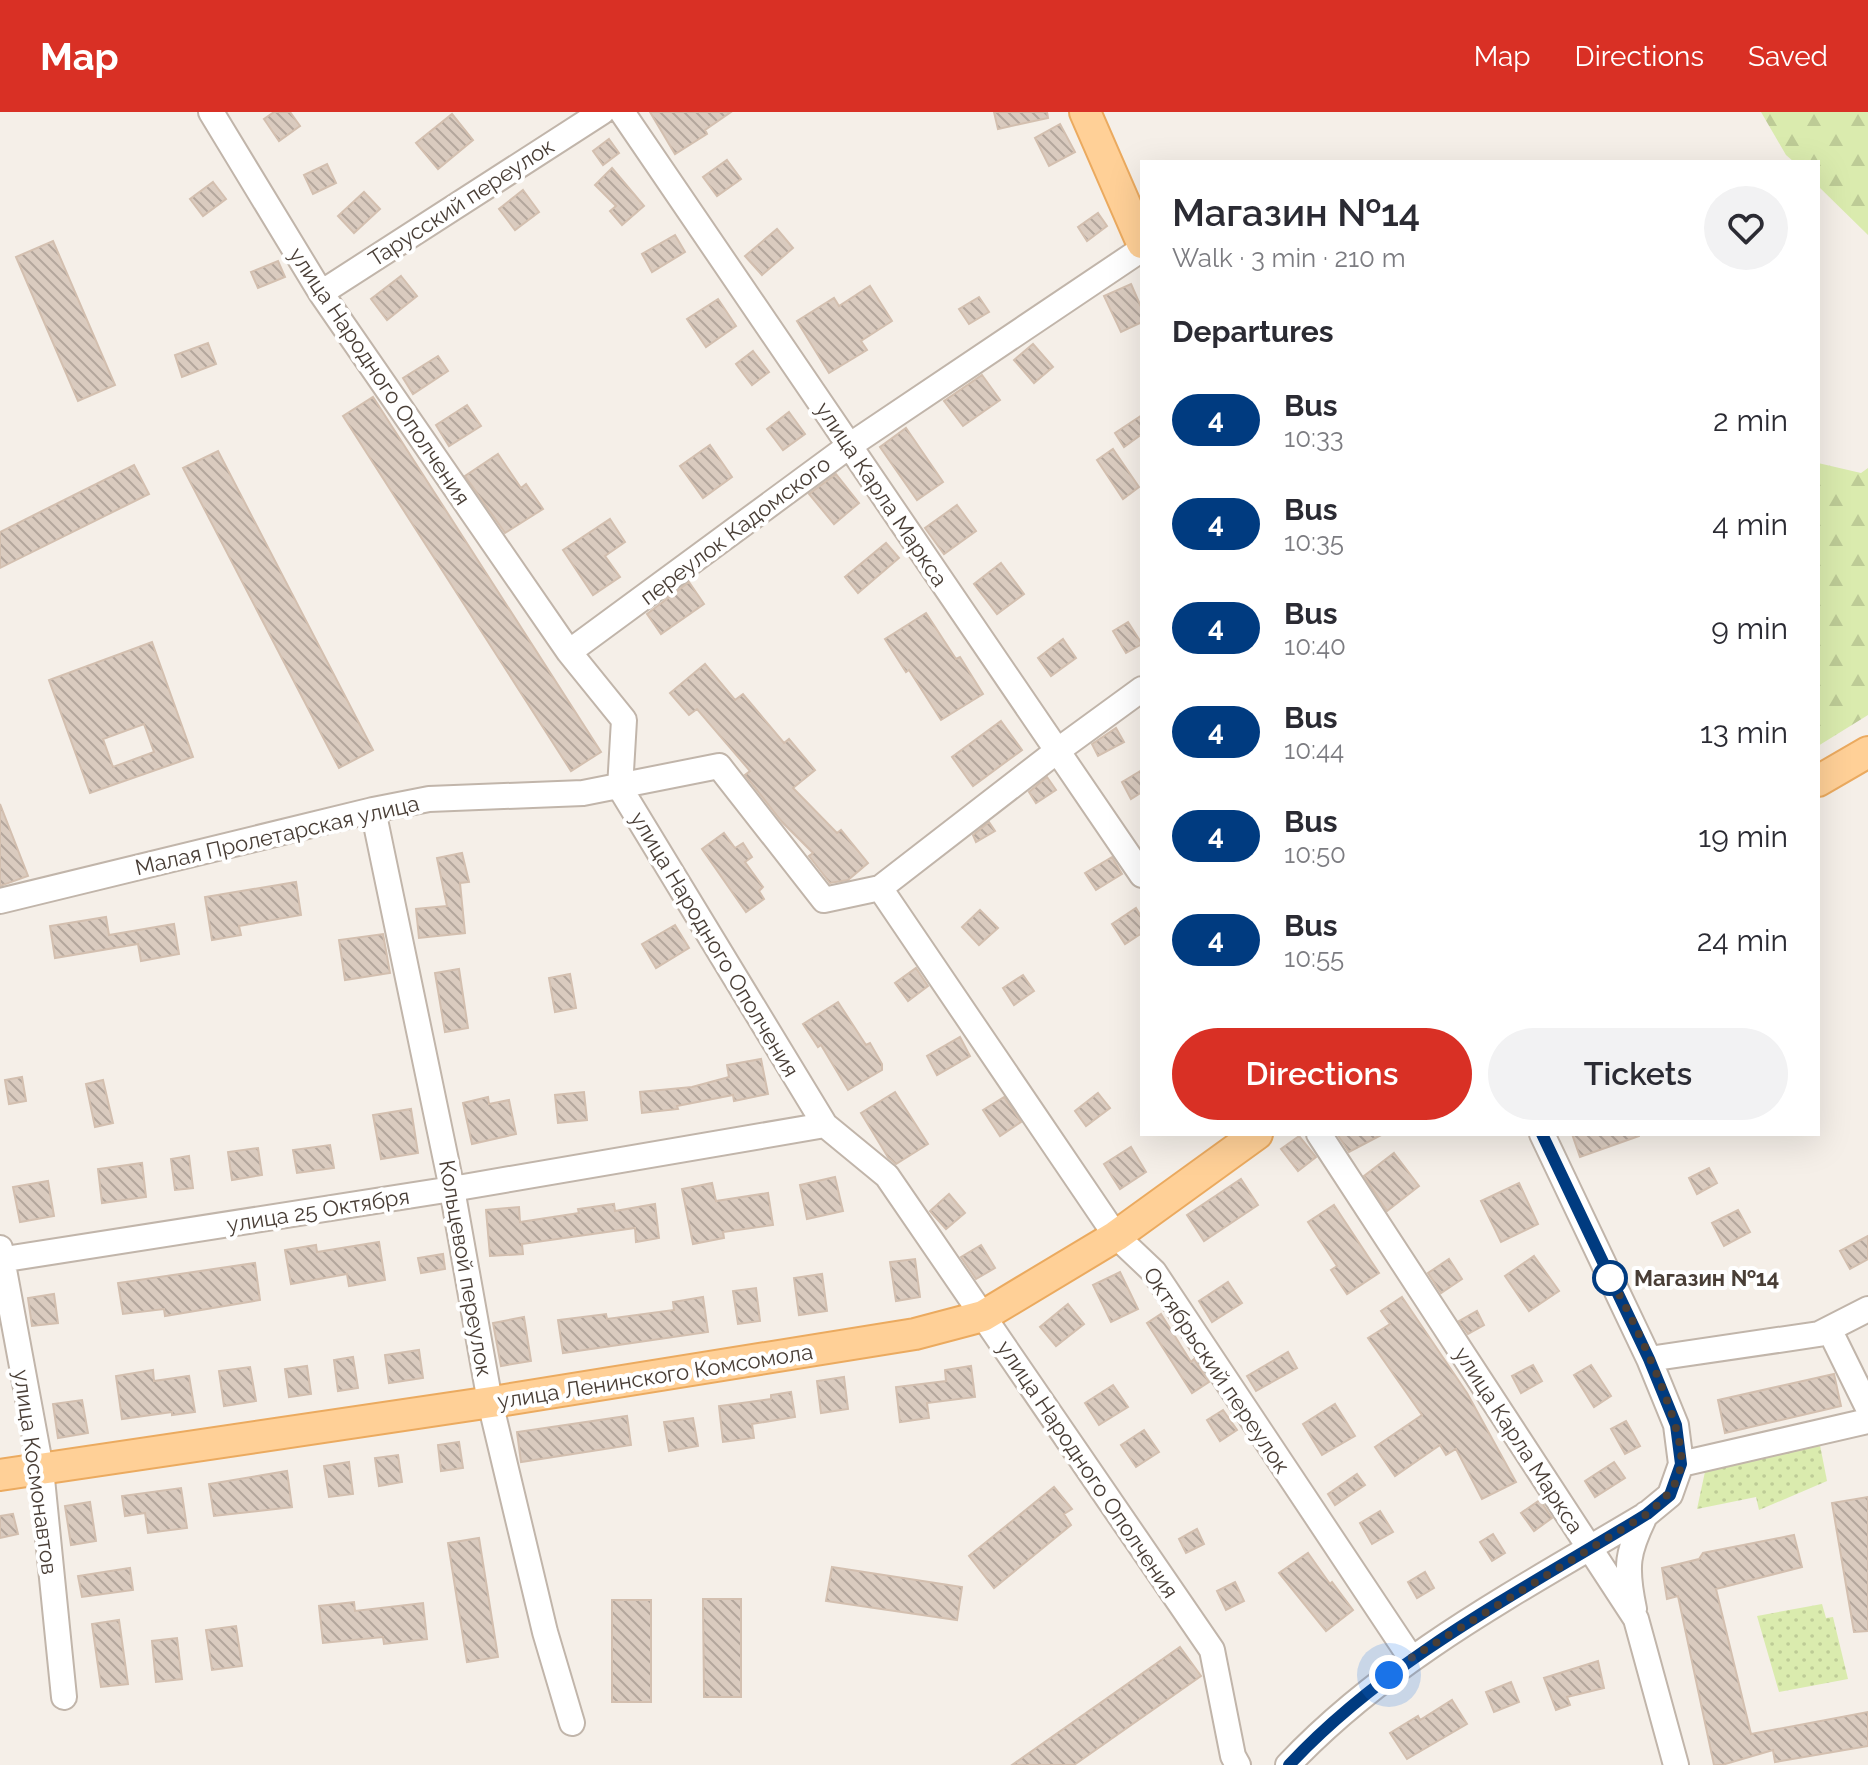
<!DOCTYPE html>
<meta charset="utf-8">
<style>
body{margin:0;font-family:Raleway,sans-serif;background:#f2f2f3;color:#2b2b33;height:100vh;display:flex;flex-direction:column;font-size:30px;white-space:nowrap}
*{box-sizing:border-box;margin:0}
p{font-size:26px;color:#7c7c81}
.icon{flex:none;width:44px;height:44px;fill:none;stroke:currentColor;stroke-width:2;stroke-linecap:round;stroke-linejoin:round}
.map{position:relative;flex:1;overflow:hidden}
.details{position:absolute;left:1140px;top:48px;width:680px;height:976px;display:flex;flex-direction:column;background:#fff;border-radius:0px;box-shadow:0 8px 32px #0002}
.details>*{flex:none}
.badge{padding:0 16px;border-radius:26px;font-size:28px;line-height:52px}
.you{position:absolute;width:40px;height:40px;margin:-20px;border:6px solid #fff;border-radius:50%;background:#1a73e8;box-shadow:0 0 0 12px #1a73e833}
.map>.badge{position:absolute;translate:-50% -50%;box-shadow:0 0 0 4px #fff}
h2{padding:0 32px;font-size:30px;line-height:72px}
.round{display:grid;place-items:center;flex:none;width:84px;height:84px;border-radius:42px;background:#f2f2f3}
.overview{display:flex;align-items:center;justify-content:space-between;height:136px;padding:0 32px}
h1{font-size:38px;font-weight:600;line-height:60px}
.action{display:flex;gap:16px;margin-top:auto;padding:16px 32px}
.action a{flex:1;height:92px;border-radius:48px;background:#d93025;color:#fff;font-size:32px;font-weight:600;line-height:92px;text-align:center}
.action a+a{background:#f2f2f3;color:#2b2b33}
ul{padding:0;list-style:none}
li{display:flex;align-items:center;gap:24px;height:104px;padding:0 32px}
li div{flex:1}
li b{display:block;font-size:30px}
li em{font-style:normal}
li .badge{min-width:88px;font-weight:700;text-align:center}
header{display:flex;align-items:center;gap:48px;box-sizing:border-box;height:112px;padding:0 40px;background:#d93025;color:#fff}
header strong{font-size:38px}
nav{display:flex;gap:44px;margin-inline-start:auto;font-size:28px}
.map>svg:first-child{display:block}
.forest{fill:url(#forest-firs)}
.park{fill:url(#park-dots)}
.building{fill:url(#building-back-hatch);stroke:#d3bfaf;stroke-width:2;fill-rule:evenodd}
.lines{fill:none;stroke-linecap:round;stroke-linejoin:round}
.minor-casing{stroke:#c1b5aa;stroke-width:28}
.major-casing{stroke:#ebaa5f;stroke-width:34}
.minor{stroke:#fff;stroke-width:24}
.major{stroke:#ffd097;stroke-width:30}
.line-casing{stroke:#fff;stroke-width:18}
.line{stroke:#003b80;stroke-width:12}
.walk{stroke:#493e36;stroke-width:8;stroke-dasharray:0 14.4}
.stop-dot{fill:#fff;stroke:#003b80;stroke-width:4}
.labels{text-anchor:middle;stroke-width:8;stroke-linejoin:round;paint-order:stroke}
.street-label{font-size:22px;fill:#493e36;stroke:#fff}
.stop-label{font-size:22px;font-weight:bold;fill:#493e36;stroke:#fff;text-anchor:start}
</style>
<header>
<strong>Map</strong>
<nav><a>Map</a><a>Directions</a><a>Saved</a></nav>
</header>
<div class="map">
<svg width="1868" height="1653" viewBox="0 0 1868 1653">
<defs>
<pattern id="forest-firs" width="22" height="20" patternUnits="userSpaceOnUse" patternTransform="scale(2)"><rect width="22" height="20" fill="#daebae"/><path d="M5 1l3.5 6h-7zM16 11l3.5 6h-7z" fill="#bdcb96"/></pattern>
<pattern id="park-dots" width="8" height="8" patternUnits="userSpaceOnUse" patternTransform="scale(2)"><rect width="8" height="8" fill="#daebae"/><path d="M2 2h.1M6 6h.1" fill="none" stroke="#bdcb96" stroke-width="1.8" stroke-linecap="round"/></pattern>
<pattern id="building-back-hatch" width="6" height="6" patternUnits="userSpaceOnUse" patternTransform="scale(2)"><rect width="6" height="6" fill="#dacbbf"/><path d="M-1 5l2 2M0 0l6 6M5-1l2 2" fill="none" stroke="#b3a69c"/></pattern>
</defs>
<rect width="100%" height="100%" fill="#f5efe8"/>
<path class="forest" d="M1761,0H1868V123L1818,74V50H1794L1786,43Z
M1818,351L1861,361L1868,356V603L1818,634Z"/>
<path class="park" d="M1819,1328L1827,1369L1759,1398L1756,1385L1697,1397L1706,1355Z
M1822,1492L1826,1506L1833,1505L1848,1567L1779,1580L1757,1504Z"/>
<path class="building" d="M274,0H290L300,14L279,29L264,7Z
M650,0H731L705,18L707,22L675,42Z
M994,0H1047L1048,6L998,17Z
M452,2L473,28L438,57L416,31Z
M1060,12L1075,40L1049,54L1035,26Z
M609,27L619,41L603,53L593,39Z
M727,48L741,67L717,84L703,65Z
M327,52L336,71L313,82L304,63Z
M612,56L644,94L622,113L610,99L616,94L595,73Z
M213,70L226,87L203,104L190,87Z
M523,78L539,100L515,118L499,97Z
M364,80L380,97L354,121L338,104Z
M1098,101L1107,114L1087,129L1078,115Z
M777,117L793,136L762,163L745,144Z
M675,123L685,140L652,160L642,142Z
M53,129L115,273L78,289L16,145Z
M278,149L285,165L258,176L251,160Z
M401,164L417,184L387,208L371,187Z
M1131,172L1142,197V210L1121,220L1104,184Z
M870,174L892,209L861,229L867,238L829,261L797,209L834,186L839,194Z
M979,185L989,200L969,212L959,197Z
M718,187L736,214L706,235L687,207Z
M208,231L216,252L182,265L175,243Z
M1033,232L1053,255L1034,271L1014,248Z
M753,239L769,260L752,273L736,252Z
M438,244L448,259L413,282L403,266Z
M982,263L1000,288L963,314L944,289Z
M373,285L601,640L571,659L343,304Z
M467,293L481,314L449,334L436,313Z
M789,300L805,322L783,338L767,317Z
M1142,303V322L1124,335L1115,321Z
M906,316L943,370L917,388L880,335Z
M710,333L732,365L703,386L680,354Z
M1113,337L1139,375L1123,387L1097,348Z
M218,339L373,638L339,656L183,356Z
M498,342L521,376L526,372L543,397L505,421L465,364Z
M134,353L149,382L0,456V420Z
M836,362L859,391L834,412L809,382Z
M957,393L976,419L944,442L925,416Z
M610,407L625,430L605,444L620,465L593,483L563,438Z
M886,431L899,446L858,481L845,465Z
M1001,451L1024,482L997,502L974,472Z
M689,470L704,492L661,522L647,502Z
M926,501L956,547L960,545L983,582L941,608L909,558L906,560L885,527Z
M1128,510L1142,532L1126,541L1113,519Z
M1063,527L1076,546L1051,564L1038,546Z
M152,530L193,645L90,681L49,568ZM144,612L154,640L113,655L103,627Z
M705,552L735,588L743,582L784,631L789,627L815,658L793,676L837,721L841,718L868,751L848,768L830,771L809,744L813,741L782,710L745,663L750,659L697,597L689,603L670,581Z
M1001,609L1022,638L973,674L952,645Z
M1116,616L1124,630L1098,644L1092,632Z
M1142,658V680L1131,687L1122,670Z
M1047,665L1056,678L1036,691L1029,680Z
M0,692L28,764L0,774Z
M989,710L995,719L976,730L973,723Z
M724,721L735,736L743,731L752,745L745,750L763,775L759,779L764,787L746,800L702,737Z
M462,741L469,770L460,771L465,821L419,826L416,797L447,794L437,746Z
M1112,745L1122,762L1096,778L1085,761Z
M296,770L301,803L239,814L241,823L212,828L205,785Z
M1136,796L1142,806V821L1125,832L1112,812Z
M980,798L998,816L979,833L962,815Z
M106,805L109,823L174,812L179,842L141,849L138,832L55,846L50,814Z
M675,813L689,836L656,856L642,832Z
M383,822L390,861L345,868L339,828Z
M916,856L928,874L908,889L895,871Z
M459,857L468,916L445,920L435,861Z
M570,862L576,896L555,900L549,866Z
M1023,863L1034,879L1014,893L1003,876Z
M838,890L866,933L870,931L882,952V958L848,978L821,933L818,935L803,912Z
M960,925L970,944L937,963L927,944Z
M761,947L768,982L734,989L733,983L677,994L678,997L642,1001L640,980L692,975L729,965L727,953Z
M22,965L26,989L9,992L5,968Z
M103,968L113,1011L95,1015L86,972Z
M584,980L587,1008L558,1011L555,983Z
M895,980L928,1032L896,1052L888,1045L861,1001Z
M1098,981L1110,996L1086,1014L1075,999Z
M488,985L489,992L509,988L516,1022L472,1032L463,991Z
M1004,985L1021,1010L1000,1024L983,998Z
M411,997L418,1041L381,1047L373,1003Z
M1337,1022H1383L1349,1040Z
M1572,1022H1639V1024L1580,1045Z
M1299,1024L1316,1045L1298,1059L1281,1037Z
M330,1033L334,1056L297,1061L293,1038Z
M1131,1035L1146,1060L1120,1077L1104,1052Z
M258,1036L262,1063L232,1068L228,1040Z
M1394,1041L1419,1074L1387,1099L1364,1064Z
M189,1044L193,1076L175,1078L171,1047Z
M142,1051L146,1085L102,1091L98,1057Z
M1709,1056L1717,1071L1697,1082L1689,1066Z
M835,1065L843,1099L807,1107L800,1073Z
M1241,1067L1258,1093L1204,1129L1187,1103Z
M48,1069L54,1104L20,1110L13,1075Z
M712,1071L716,1089L768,1081L773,1113L723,1120L724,1126L693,1132L682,1077Z
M1519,1071L1538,1112L1501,1130L1481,1089Z
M949,1082L965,1101L946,1117L930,1099Z
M614,1092L615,1099L655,1092L659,1126L636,1130L635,1116L522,1132L523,1142L490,1144L486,1098L519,1095L520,1110L579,1101L578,1097Z
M1334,1093L1379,1161L1347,1182L1331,1158L1337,1154L1308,1110Z
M1738,1098L1750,1120L1724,1134L1712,1111Z
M1868,1124V1147L1850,1157L1840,1139Z
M379,1130L385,1168L349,1174L347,1162L291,1172L285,1138L316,1133L317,1140Z
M981,1133L995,1156L976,1167L961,1145Z
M443,1142L445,1157L421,1161L418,1146Z
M1534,1144L1559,1179L1529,1199L1505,1164Z
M915,1147L920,1185L896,1189L890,1150Z
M1449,1147L1462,1167L1441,1181L1428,1161Z
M255,1151L260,1188L165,1204L164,1197L123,1202L118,1171Z
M1120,1160L1138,1197L1111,1210L1093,1173Z
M822,1162L827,1199L799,1203L794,1166Z
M1228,1170L1242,1191L1212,1210L1199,1189Z
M756,1176L760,1209L738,1212L733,1179Z
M54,1182L58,1211L32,1214L28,1186Z
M703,1185L708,1220L563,1241L558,1208L606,1202L607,1207L674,1198L673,1190Z
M1402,1185L1467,1281L1516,1370L1482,1387L1456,1337L1446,1343L1440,1333L1395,1364L1375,1335L1422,1303L1368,1226L1390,1212L1381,1199Z
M1068,1192L1084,1212L1056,1234L1040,1215Z
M1477,1199L1484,1213L1468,1222L1459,1209Z
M1161,1202L1191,1250L1194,1247L1209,1270L1192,1281L1147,1211Z
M524,1205L531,1249L501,1254L493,1211Z
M419,1238L423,1266L389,1271L385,1243Z
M1288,1240L1297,1256L1256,1279L1247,1264Z
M353,1245L358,1276L338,1279L334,1248Z
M1533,1253L1542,1269L1521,1281L1512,1264Z
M1591,1253L1611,1284L1594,1295L1574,1263Z
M307,1254L311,1282L289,1285L285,1257Z
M971,1254L975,1285L927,1291L929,1306L900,1310L896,1275L946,1269L945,1258Z
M250,1255L256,1289L224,1294L219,1259Z
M153,1258L154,1269L189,1264L195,1300L172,1303V1300L122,1307L116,1264Z
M1834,1262L1841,1294L1725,1321L1718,1288Z
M844,1265L848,1297L821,1301L817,1269Z
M1113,1273L1128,1295L1099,1313L1085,1291Z
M791,1280L795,1305L752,1312L754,1326L723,1330L719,1294L771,1287V1283Z
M82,1288L88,1321L58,1326L53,1292Z
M1335,1292L1355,1324L1322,1343L1303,1312Z
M1223,1298L1237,1318L1220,1329L1207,1308Z
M627,1304L631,1333L521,1350L517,1320Z
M693,1306L698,1334L669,1339L664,1310Z
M1626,1309L1640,1334L1625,1342L1611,1317Z
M1144,1318L1159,1340L1136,1355L1121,1333Z
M459,1330L463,1356L441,1359L438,1333Z
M398,1343L402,1370L379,1374L375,1346Z
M349,1350L353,1382L329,1385L324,1354Z
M1614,1350L1625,1366L1595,1385L1585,1369Z
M287,1359L292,1395L214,1404L209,1372Z
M1357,1362L1365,1373L1335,1393L1328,1382Z
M1054,1375L1072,1397L1064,1402L1071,1413L994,1476L969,1444Z
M181,1376L187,1416L148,1421L145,1401L125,1404L122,1384Z
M1868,1385V1519L1854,1520L1832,1391Z
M1540,1388L1552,1406L1534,1419L1521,1401Z
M90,1390L96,1429L71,1433L65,1394Z
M1380,1399L1393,1420L1372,1432L1360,1411Z
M13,1402L18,1422L0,1426V1404Z
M1197,1417L1204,1432L1186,1441L1179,1427Z
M1493,1422L1505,1441L1492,1449L1480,1430Z
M1794,1423L1802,1455L1716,1477L1751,1622L1868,1600V1634L1775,1650L1773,1638L1722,1653H1714L1678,1484L1667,1487L1662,1456L1699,1447L1703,1441Z
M479,1426L498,1545L467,1550L448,1431Z
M1308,1441L1330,1472L1332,1470L1353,1498L1326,1519L1279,1461Z
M832,1455L962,1475L957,1508L826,1489Z
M130,1456L133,1478L82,1485L78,1464Z
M1425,1460L1434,1476L1417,1486L1408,1470Z
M1235,1470L1244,1489L1226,1498L1217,1479Z
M703,1487H741V1585H704Z
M612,1488H651V1590H612Z
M354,1490L355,1499L423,1491L427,1527L384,1532L383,1525L323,1531L319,1494Z
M119,1508L128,1572L101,1575L92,1512Z
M236,1514L242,1554L212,1558L206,1518Z
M177,1526L182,1567L156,1570L152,1529Z
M1180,1535L1201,1564L1074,1653H1012Z
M1598,1549L1604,1576L1567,1585L1570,1593L1556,1598L1544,1566Z
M1511,1570L1519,1590L1494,1600L1486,1580Z
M1452,1588L1467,1612L1407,1647L1390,1621L1418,1604L1420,1608Z"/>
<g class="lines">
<defs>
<path id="minor" d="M211,0L321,181L569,540L624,608L620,676L825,1013L887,1064L1212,1538L1233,1644L1238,1653
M622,0L1142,763
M321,181L602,0
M569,540L849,334L1142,137
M373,698L452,1077L490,1290L545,1520L572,1611
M880,776L1116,1124L1154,1160L1411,1546
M0,789L373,698L429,687L583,681L719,654L824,788L880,776L1057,639L1142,577
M1319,1022L1636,1507L1676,1653
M0,1136L41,1357L64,1585
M0,1148L452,1077L825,1013
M1829,1217L1868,1296
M1649,1247L1819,1222L1868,1197
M1681,1352L1868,1309
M1634,1497C1625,1454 1627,1440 1646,1402
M1288,1653C1389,1546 1522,1477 1647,1402L1670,1383L1681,1352L1676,1313L1649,1247L1542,1022"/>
<path id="major" d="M1085,0L1142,131
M1818,669L1868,640
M0,1363L505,1288L915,1222L983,1204L1116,1124L1257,1022"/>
</defs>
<use href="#minor" class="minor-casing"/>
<use href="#major" class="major-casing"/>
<use href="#minor" class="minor"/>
<use href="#major" class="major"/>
</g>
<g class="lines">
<defs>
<path id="line" d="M1289,1653C1389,1546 1523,1478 1647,1402L1670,1383L1681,1352L1676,1313L1649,1247L1542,1022"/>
</defs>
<use href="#line" class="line-casing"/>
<use href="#line" class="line"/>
<path class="walk" d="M1389,1563L1411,1546L1647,1402C1664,1388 1678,1375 1681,1352C1686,1315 1630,1200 1610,1166"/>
</g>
<circle class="stop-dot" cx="1610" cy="1166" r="16"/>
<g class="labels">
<g class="street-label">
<text transform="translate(461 90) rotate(-33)" y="8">Тарусский переулок</text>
<text transform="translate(380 264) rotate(56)" y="8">улица Народного Ополчения</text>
<text transform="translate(882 382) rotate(56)" y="8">улица Карла Маркса</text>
<text transform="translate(735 418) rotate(-37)" y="8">переулок Кадомского</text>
<text transform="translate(277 723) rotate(-13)" y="8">Малая Пролетарская улица</text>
<text transform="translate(715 832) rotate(59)" y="8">улица Народного Ополчения</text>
<text transform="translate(318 1098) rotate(-9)" y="8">улица 25 Октября</text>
<text transform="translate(466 1156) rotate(80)" y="8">Кольцевой переулок</text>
<text transform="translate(1217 1258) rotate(56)" y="8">Октябрьский переулок</text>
<text transform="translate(655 1264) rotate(-9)" y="8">улица Ленинского Комсомола</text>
<text transform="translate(1519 1328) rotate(57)" y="8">улица Карла Маркса</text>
<text transform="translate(1088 1357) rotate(56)" y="8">улица Народного Ополчения</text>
<text transform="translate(36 1360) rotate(82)" y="8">улица Космонавтов</text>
</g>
<g class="stop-label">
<text x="1634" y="1174">Магазин №14</text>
</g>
</g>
</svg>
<div class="you" style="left:1389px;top:1563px"></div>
<section class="details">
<div class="overview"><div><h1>Магазин №14</h1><p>Walk · 3 min · 210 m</p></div><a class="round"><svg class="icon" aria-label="heart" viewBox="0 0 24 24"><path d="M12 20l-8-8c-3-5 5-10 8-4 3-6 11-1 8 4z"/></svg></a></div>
<h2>Departures</h2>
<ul>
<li><span class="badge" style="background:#003b80;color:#fff">4</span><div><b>Bus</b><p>10:33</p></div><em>2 min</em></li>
<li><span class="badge" style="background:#003b80;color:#fff">4</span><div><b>Bus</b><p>10:35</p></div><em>4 min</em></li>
<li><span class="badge" style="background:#003b80;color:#fff">4</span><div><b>Bus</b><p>10:40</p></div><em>9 min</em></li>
<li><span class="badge" style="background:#003b80;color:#fff">4</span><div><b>Bus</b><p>10:44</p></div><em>13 min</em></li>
<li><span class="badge" style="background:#003b80;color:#fff">4</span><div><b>Bus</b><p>10:50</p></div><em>19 min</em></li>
<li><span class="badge" style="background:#003b80;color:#fff">4</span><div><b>Bus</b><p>10:55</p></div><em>24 min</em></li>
</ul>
<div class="action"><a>Directions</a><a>Tickets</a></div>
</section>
</div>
